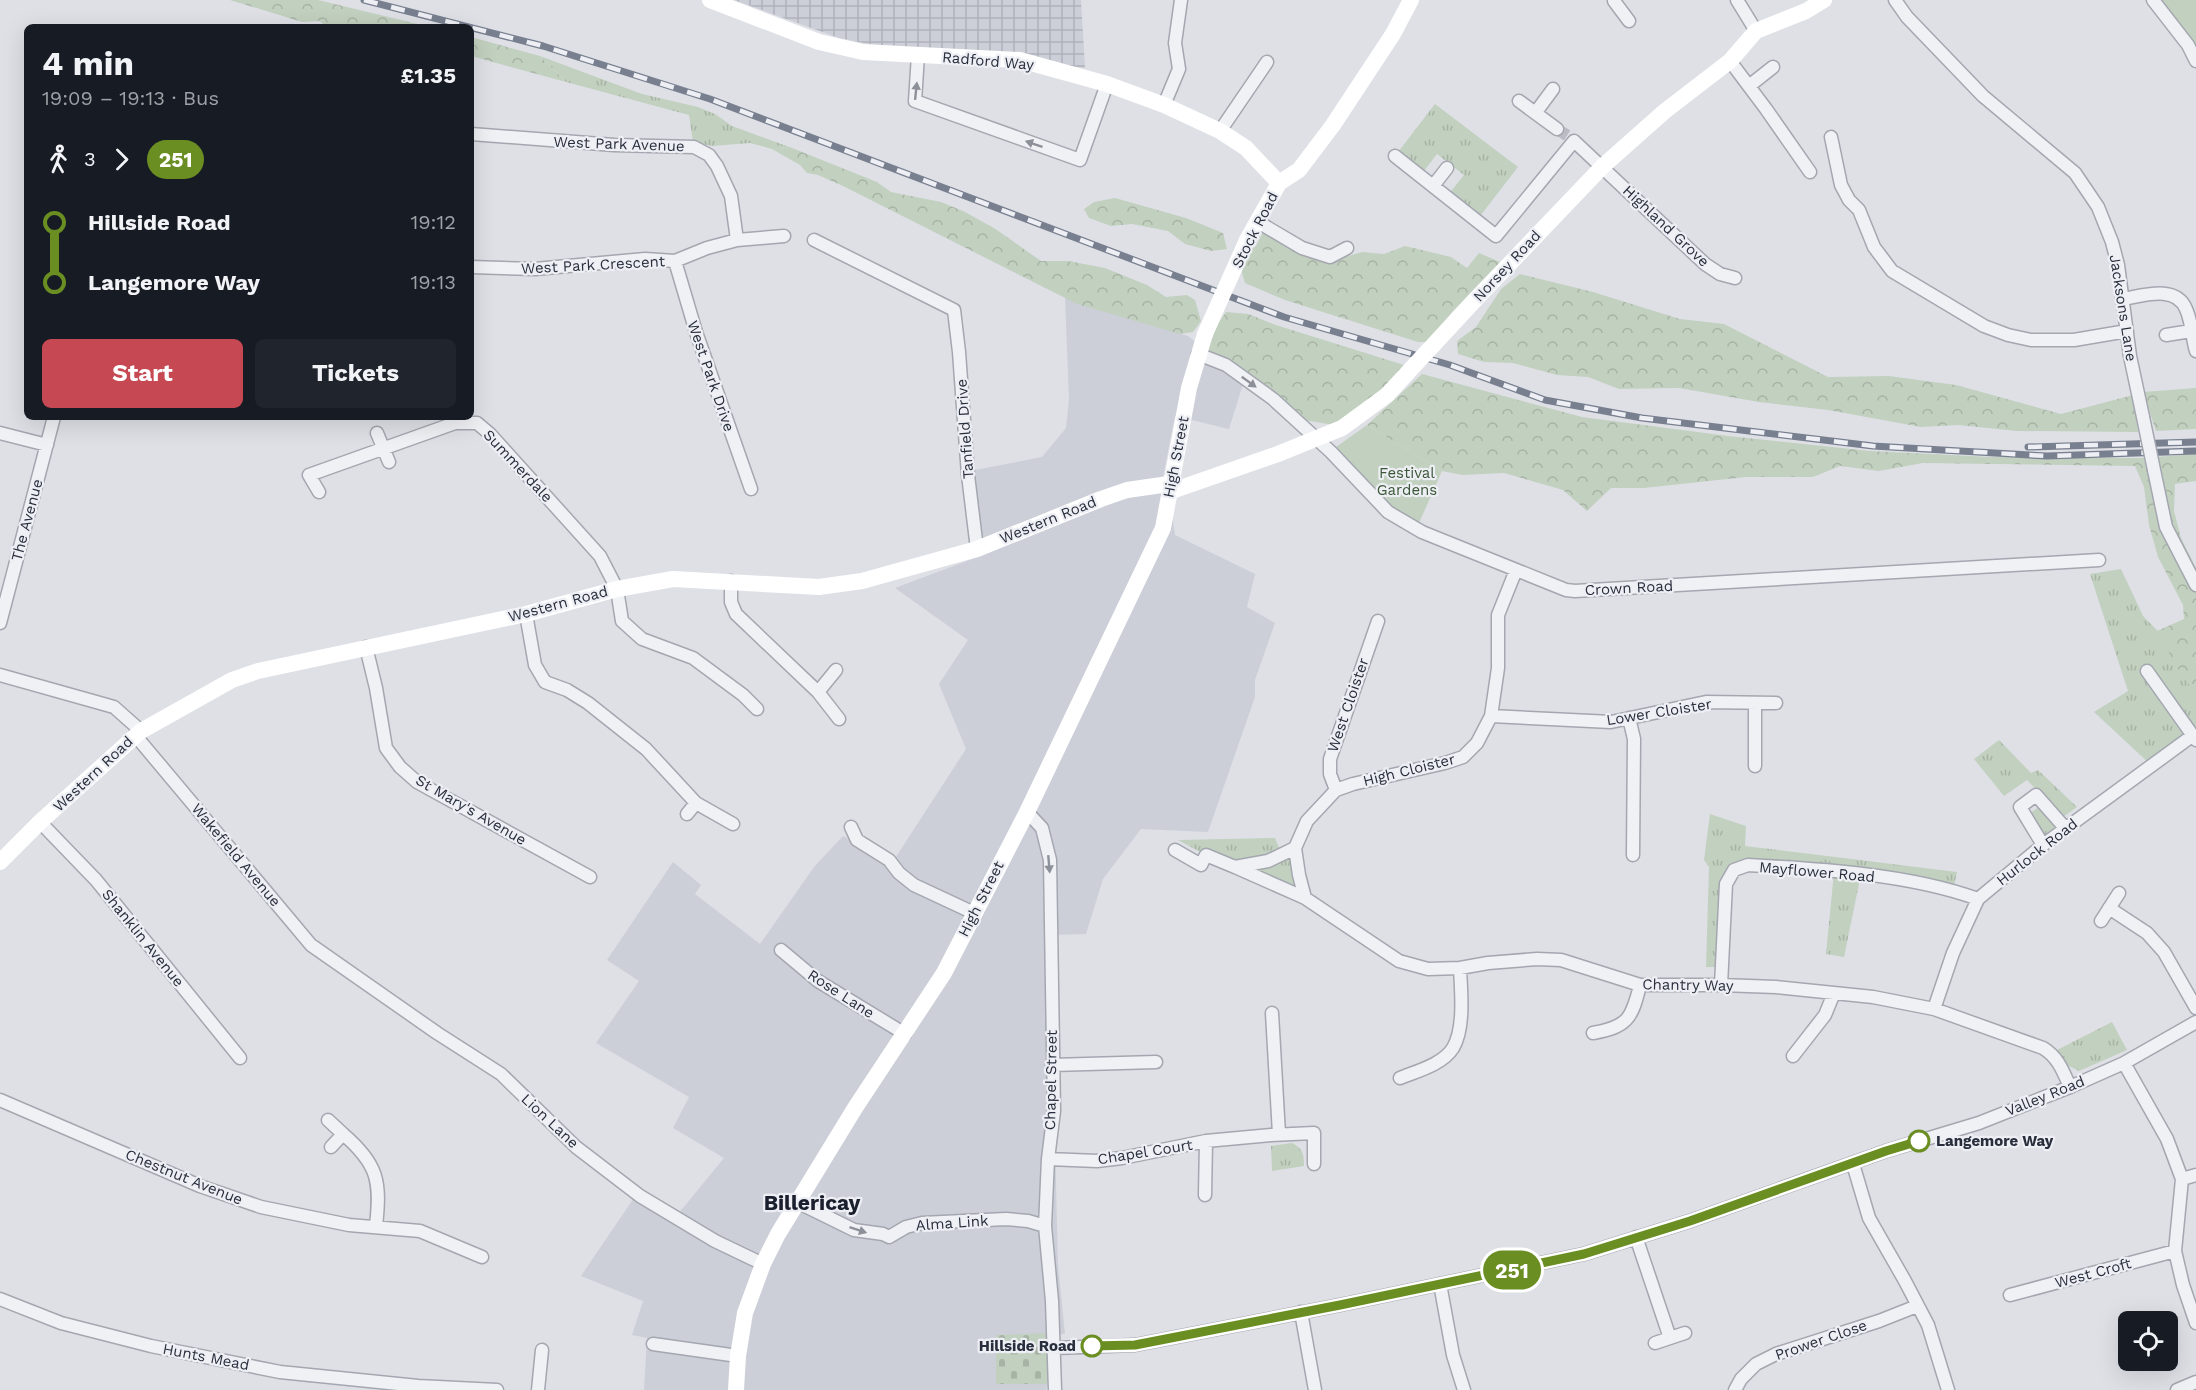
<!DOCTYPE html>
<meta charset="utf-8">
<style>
body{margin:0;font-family:"Work Sans",sans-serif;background:#20242c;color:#f1f3f6;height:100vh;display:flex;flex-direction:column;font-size:22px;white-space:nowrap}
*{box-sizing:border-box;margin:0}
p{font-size:20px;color:#9ea1a6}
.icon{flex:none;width:33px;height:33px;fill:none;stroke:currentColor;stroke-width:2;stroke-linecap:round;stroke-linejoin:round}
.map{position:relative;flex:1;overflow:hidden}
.panel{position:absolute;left:24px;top:24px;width:450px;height:396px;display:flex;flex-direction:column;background:#171b24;border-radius:9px;box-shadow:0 6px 24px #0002}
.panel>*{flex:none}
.badge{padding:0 12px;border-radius:20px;font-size:21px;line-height:39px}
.controls{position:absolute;left:2118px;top:1311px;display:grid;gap:12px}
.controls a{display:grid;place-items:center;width:60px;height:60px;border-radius:9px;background:#171b24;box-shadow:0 6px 24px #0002;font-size:30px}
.map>.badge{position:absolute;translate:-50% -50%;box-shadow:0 0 0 3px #fff}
.legs{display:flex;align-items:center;gap:9px;height:66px;padding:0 18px;font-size:20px}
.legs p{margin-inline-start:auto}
.summary{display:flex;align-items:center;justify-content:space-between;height:102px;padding:0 18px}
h1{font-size:33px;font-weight:700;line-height:45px}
.primary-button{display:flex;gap:12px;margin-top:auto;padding:12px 18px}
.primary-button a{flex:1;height:69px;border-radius:9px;background:#c64852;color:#fff;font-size:24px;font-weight:700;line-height:69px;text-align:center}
.primary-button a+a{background:#20242c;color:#f1f3f6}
ul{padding:0 18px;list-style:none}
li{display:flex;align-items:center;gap:21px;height:60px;font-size:22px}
li i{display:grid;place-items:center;width:9px;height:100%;margin:0 8px;background:currentColor}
li i::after{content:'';width:15px;height:15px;margin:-8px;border:4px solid;border-radius:50%;background:#171b24}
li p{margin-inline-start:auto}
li:first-child i{background:linear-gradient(#0000 50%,currentColor 0)}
li:last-child i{background:linear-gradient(currentColor 50%,#0000 0)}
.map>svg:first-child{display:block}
.built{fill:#cccfd8}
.industrial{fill:url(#industrial-grid)}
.grass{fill:url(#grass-tufts)}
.forest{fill:url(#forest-crowns)}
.cemetery{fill:url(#cemetery-stones)}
.green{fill:#c2d0bf}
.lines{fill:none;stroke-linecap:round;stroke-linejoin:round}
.street-tunnel{stroke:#babcc4;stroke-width:12;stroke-dasharray:12 6;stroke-linecap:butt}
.street-casing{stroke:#a4a7b0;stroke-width:15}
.street{stroke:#f0f1f5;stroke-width:12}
.secondary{stroke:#fff;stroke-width:16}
.rail-casing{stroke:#787f8f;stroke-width:7}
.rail{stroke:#edeff4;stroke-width:4.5;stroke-dasharray:14;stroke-linecap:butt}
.street-bridge-casing{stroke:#a4a7b0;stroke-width:15;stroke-linecap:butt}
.street-bridge{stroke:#f0f1f5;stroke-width:12}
.secondary-bridge{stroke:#fff;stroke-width:16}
.oneway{fill:#8c9098}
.line-1-casing{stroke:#fff;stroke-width:14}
.line-1{stroke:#6b8e23;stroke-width:9}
.stop-1-dot{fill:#fff;stroke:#6b8e23;stroke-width:3}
.labels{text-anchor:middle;stroke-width:4.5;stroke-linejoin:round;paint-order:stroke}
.street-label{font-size:15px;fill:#282e3c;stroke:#edeff4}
.park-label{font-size:15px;fill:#3a5736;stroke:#edeff4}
.stop-label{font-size:15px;font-weight:bold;fill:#282e3c;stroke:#edeff4;text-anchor:start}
.district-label{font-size:21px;font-weight:bold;fill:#1a1f2d;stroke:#edeff4}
</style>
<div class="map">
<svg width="2196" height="1390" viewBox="0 0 2196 1390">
<defs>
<pattern id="industrial-grid" width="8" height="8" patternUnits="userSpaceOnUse" patternTransform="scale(1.5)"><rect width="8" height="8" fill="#cccfd8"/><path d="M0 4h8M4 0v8" fill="none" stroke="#afb2ba"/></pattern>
<pattern id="grass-tufts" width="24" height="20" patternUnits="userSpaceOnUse" patternTransform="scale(1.5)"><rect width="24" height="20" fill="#c2d0bf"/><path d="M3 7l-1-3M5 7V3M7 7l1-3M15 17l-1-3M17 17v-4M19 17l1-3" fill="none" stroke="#a7b3a5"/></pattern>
<pattern id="forest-crowns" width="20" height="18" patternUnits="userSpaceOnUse" patternTransform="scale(1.5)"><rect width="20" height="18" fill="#c2d0bf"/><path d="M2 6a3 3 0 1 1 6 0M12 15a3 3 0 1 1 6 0" fill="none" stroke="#a7b3a5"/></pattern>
<pattern id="cemetery-stones" width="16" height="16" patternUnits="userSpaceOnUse" patternTransform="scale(1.5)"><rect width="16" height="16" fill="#c2d0bf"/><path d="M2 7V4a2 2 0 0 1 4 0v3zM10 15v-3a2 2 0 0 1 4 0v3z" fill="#a7b3a5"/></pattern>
</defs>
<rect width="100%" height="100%" fill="#dee0e6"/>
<path class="built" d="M1065,297L1188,336L1244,381L1229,429L1175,416L1161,487L1169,492L1175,535L1255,574L1247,607L1275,623L1255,680V697L1208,832L1141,829L1103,879L1086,934L1050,935L1058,1265L1065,1334L997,1335L996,1383L1047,1384L1046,1390H644L647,1338L632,1335L643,1301L581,1276L640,1189L678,1214L724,1158L673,1128L689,1097L596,1043L639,981L607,960L673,862L701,885L695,894L760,944L814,867L843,836L892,863L966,749L939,684L968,640L895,588L983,555L975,470L1042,457L1066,428L1069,399Z"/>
<path class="industrial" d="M734,0H1081L1085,68L1020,60L923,55L839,38Z"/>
<path class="grass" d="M540,56L642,94L698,107L715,114L732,126L792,148L772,149L750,143L712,146L693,142L689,115L566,82Z
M1435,104L1518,167L1477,220L1447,196L1464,175L1437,154L1420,176L1395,156Z
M2121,569L2143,616L2196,670V740L2151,765L2094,712L2128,691L2090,574Z
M1999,740L2031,773L2038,770L2077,807L2063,817L2027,780L2004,796L1974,759Z
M2043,804L2066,829L2043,845L2026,816Z
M1710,814L1746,826L1745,846L1957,872L1953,890L1861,874L1844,957L1826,954L1834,872L1748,865L1726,884L1721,967H1706L1709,867L1704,860Z
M1275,838L1282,855L1295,848L1305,898L1206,855L1178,840Z
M2112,1022L2127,1050L2079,1071L2067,1065L2057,1050Z
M1292,1143C1303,1149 1304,1154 1304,1166L1272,1171L1271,1146Z"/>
<path class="forest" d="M230,0H318L430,27H326L320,21L302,22Z
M471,37L540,56L566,82L471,56Z
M792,148L877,182L891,192L941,202L963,211L994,228L1041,261H1068L1105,268L1147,285L1166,297L1187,295L1195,300L1201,321L1193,332L1180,334L1077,304L843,186L818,175L807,173L800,165L772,149Z
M1115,198L1186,218L1223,233L1227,249L1211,251L1185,244L1168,231L1132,224L1111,226L1089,218L1084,209L1094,202Z
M1266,226L1302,248L1345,257L1362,252L1384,254L1405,246L1451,257L1467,268L1479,253L1500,262L1452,312L1428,342H1418L1285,300L1245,283L1240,266L1244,253L1256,246Z
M1520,274L1593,292L1680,319L1724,324L1828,377L1889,376L1956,385L2061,414L2133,395L2138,432L2017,431L1958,425L1921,427L1828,410L1759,402L1679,388L1619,389L1588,377L1557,375L1513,363L1484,362L1458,354L1457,341L1476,327L1501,289Z
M1226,312L1248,314L1276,325L1404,365L1380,400L1340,426L1304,420L1204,349L1216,326Z
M1422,374L1582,417L1728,436L1870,451L1991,457L2144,458L2151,486L2160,485L2155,457L2196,454V481L2175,484L2174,511L2181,538L2196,568V693L2182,676L2157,631L2184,619L2183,605L2158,557L2149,525L2144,487L2135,466L1923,463L1879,471L1840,466L1813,477H1746L1644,488H1611L1587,511L1563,490L1504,473L1462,475L1442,471L1367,425Z
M2196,388V429L2156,431L2143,392Z"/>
<path class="cemetery" d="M1047,1333V1384H996V1335Z"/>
<path class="green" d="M2158,0H2196V53L2173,15Z
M1367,425L1442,471L1419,523L1397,511L1336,447Z"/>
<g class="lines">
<path class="street-tunnel" d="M1557,129L1568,136"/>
<defs>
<path id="street" d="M1737,0L1756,31
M1895,0L1907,17L1983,96L2075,173L2098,207L2112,242L2118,265L2130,356L2143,417
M2153,0L2188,45L2196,61
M1614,1L1629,21
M918,55L915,101L1080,160L1107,84
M1730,61L1766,109L1810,172
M1749,86L1773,67
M1519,101L1557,129
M1164,105L1179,69L1175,43L1181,0
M1536,112L1553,89
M1220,131L1267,62
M471,134L614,145L694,147L709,155L717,166L731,196L737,240
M1831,137L1841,185L1849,200L1859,210L1874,247L1892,271L1984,326L2008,335L2031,340H2074L2127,331
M1395,156L1496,236L1574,141L1705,264L1720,274L1735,278
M1433,186L1447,168
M1258,222L1302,248L1330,257L1347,248
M814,240L954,310L959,352L968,475L977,549
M675,261L696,332L751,489
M471,267L535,269L645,259L675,261L707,248L737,240L784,236
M2122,299C2142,296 2176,284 2186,309C2192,322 2192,338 2196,351
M2166,335L2191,331
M1198,354L1226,365L1273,399L1331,452L1388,512L1422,532L1566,590L1575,591L2099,560
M0,433L47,445
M377,433L389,462
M2154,470L2166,527L2196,585
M319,492L309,475L455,423H477L490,434L600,556L617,589L622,621L642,639L693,658L743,695L757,709
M731,581V602L736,614L818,692L839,719
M526,614L535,665L545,682L567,690L588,703L646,749L696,803L733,824
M0,623L54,417
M366,647L376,688L386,748L400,767L417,782L590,877
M2147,671L2196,740
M0,675L114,707L141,731
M818,692L836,670
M1755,703V766
M1491,716L1611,722L1706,702L1776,703
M1629,718L1634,739L1633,855
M135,735L311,945L437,1033L501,1074L576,1147L640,1196L715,1241L763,1264
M1336,790L1330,774V759L1378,621
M1027,812L1042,828L1050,860L1054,1111L1048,1159L1045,1226L1052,1301L1055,1390
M687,814L696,803
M40,822L96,880L240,1058
M851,827L857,840L889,860L899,873L914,885L974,913
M2043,845L2020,807L2036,795L2066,829
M1295,848L1307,821L1336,790L1353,784L1445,763L1463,757L1477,743L1491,716L1498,668V615L1516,570
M1295,848L1299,875L1305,898
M1175,850L1201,865L1206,855L1235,867L1268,861L1295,848
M1235,867L1305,898L1399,961L1428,969L1460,968L1488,963L1537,959L1561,960L1640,985H1721L1776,987L1873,997L1934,1009L2043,1048C2058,1057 2063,1071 2070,1087
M2109,908L2147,933L2164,952L2196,1008
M2101,921L2119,893
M781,950L818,981L905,1034
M1721,985L1726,884L1734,870L1748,865C1821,869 1909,874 1978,899
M1934,1009L1953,953L1978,899L2043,845L2192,736
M1272,1013L1279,1134
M1593,1033C1627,1027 1632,1019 1640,985
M1793,1056L1825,1015L1834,993
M2124,1063L2167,1139L2182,1179L2175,1251L2183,1285L2196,1323
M1052,1065L1156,1062
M1400,1078C1417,1071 1442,1065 1453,1048C1465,1028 1461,991 1460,968
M0,1100L200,1186L261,1207L349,1225L420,1231L482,1257
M328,1120L343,1134
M331,1147L343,1134C378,1164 381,1181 376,1226
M1048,1159L1097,1161L1122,1158L1206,1141L1271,1135L1314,1133V1164
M1853,1164L1869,1218L1905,1281L1928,1325L1948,1390
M2182,1179L2196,1175
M1205,1195L1206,1141
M797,1202L854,1230L883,1234L889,1237L906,1227L922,1223L1006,1219L1028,1221L1045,1226
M1636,1237L1670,1338
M1440,1284L1453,1355L1464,1390
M2010,1295L2175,1251
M0,1299L61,1323L151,1346L280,1372L418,1386L497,1390
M1301,1312L1315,1390
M1655,1343L1685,1333
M653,1344L738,1356
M1055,1348L1135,1345L1340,1305L1584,1254L1690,1221L1886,1151L1979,1123L2070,1087L2124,1063L2196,1022
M538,1390L542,1350
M1735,1390L1741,1379L1756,1364L1776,1354L1879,1321L1917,1306
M2177,1390L2196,1382"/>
</defs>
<use href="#street" class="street-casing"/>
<use href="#street" class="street"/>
<path class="secondary" d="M710,0L819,42L863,52L1020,60L1107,84L1164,105L1220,131L1246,148L1279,183
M1247,240L1279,183L1299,170L1333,125L1393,34L1411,0
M1475,300L1603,166L1665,111L1730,61L1756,31L1806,11L1824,0
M1169,492L1278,454L1342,428L1387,395
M0,862L40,822L141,731L232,680L258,671L526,614L617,589L673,579L819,587L862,581L977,549L1101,499L1127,490L1169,484
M736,1390L738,1356L745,1313L763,1264L778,1234L855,1108L944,973L1027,812L1163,528L1189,388L1205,334"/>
<defs>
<path id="rail" d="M364,0L543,46L710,99L1284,317L1450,365L1545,400L1642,418L1873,446L2047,456L2196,451
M2028,447L2196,442"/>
</defs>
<use href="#rail" class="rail-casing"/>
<use href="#rail" class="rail"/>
<defs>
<path id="street-bridge" d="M2143,417L2154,470"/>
</defs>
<use href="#street-bridge" class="street-bridge-casing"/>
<use href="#street-bridge" class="street-bridge"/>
<path class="secondary-bridge" d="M1205,334L1247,240
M1387,395L1475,300"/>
</g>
<defs><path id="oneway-solid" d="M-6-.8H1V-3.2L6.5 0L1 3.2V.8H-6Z" transform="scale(1.5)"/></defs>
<g class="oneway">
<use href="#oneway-solid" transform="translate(916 91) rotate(-84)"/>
<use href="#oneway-solid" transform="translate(1034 144) rotate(-161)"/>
<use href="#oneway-solid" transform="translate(1249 382) rotate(36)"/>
<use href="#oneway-solid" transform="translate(1049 864) rotate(85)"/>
<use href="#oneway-solid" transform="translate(858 1230) rotate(18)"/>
</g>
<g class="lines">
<defs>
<path id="line-1" d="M1092,1346L1135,1345L1340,1305L1584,1254L1690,1221L1886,1151L1919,1141"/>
</defs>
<use href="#line-1" class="line-1-casing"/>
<use href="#line-1" class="line-1"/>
</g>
<g class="stop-1-dot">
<circle cx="1919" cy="1141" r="10"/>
<circle cx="1092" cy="1346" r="10"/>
</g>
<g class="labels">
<g class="street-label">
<text transform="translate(988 61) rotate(5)" y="5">Radford Way</text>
<text transform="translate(619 144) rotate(2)" y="5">West Park Avenue</text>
<text transform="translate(1666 226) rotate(43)" y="5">Highland Grove</text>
<text transform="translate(1255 230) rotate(-63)" y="5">Stock Road</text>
<text transform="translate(593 265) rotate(-3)" y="5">West Park Crescent</text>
<text transform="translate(1507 266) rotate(-47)" y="5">Norsey Road</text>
<text transform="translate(2123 308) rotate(81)" y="5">Jacksons Lane</text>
<text transform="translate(711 376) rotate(71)" y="5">West Park Drive</text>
<text transform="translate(965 429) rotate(-94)" y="5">Tanfield Drive</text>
<text transform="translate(1176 457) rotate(-79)" y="5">High Street</text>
<text transform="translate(518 466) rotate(47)" y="5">Summerdale</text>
<text transform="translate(27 520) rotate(-75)" y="5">The Avenue</text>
<text transform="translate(1048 520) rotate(-22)" y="5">Western Road</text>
<text transform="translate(1629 588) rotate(-3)" y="5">Crown Road</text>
<text transform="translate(558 604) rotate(-15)" y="5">Western Road</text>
<text transform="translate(1348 705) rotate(-71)" y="5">West Cloister</text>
<text transform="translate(1659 712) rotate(-9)" y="5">Lower Cloister</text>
<text transform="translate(1409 770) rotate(-14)" y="5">High Cloister</text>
<text transform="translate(93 774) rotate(-43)" y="5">Western Road</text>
<text transform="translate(471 810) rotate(30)" y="5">St Mary's Avenue</text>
<text transform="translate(2037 852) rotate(-38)" y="5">Hurlock Road</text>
<text transform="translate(236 855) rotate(50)" y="5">Wakefield Avenue</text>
<text transform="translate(1817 872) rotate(5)" y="5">Mayflower Road</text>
<text transform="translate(981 899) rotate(-63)" y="5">High Street</text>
<text transform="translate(143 938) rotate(51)" y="5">Shanklin Avenue</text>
<text transform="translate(1688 985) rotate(1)" y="5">Chantry Way</text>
<text transform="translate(841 994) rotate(33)" y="5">Rose Lane</text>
<text transform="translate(1051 1080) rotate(-89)" y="5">Chapel Street</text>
<text transform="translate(2045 1096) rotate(-22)" y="5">Valley Road</text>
<text transform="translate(550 1121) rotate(43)" y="5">Lion Lane</text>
<text transform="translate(1145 1152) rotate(-9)" y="5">Chapel Court</text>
<text transform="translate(184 1177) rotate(22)" y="5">Chestnut Avenue</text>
<text transform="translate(952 1223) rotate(-4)" y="5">Alma Link</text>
<text transform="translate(2093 1273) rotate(-15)" y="5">West Croft</text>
<text transform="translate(1821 1340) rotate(-19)" y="5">Prower Close</text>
<text transform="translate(206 1357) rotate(11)" y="5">Hunts Mead</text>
</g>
<g class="park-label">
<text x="1407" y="478">Festival<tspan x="1407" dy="17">Gardens</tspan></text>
</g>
<g class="stop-label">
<text x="1936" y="1146">Langemore Way</text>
<text x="1076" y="1351" text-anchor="end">Hillside Road</text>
</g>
<g class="district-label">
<text x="812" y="1210">Billericay</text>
</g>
</g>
</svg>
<div class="controls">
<a><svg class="icon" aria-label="locate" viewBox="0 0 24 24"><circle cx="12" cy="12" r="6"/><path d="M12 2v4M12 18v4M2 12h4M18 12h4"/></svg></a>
</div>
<b class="badge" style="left:1512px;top:1270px;background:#6b8e23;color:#fff">251</b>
<section class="panel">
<div class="summary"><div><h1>4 min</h1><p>19:09 – 19:13 · Bus</p></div><b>£1.35</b></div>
<div class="legs"><svg class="icon" aria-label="walk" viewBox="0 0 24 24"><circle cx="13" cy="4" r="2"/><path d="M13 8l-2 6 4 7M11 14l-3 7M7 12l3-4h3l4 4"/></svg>3<svg class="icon" aria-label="forward" viewBox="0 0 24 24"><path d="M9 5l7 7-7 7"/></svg><b class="badge" style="background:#6b8e23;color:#fff">251</b></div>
<ul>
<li><i style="color:#6b8e23"></i><b>Hillside Road</b><p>19:12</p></li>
<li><i style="color:#6b8e23"></i><b>Langemore Way</b><p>19:13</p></li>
</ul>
<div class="primary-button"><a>Start</a><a>Tickets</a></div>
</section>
</div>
